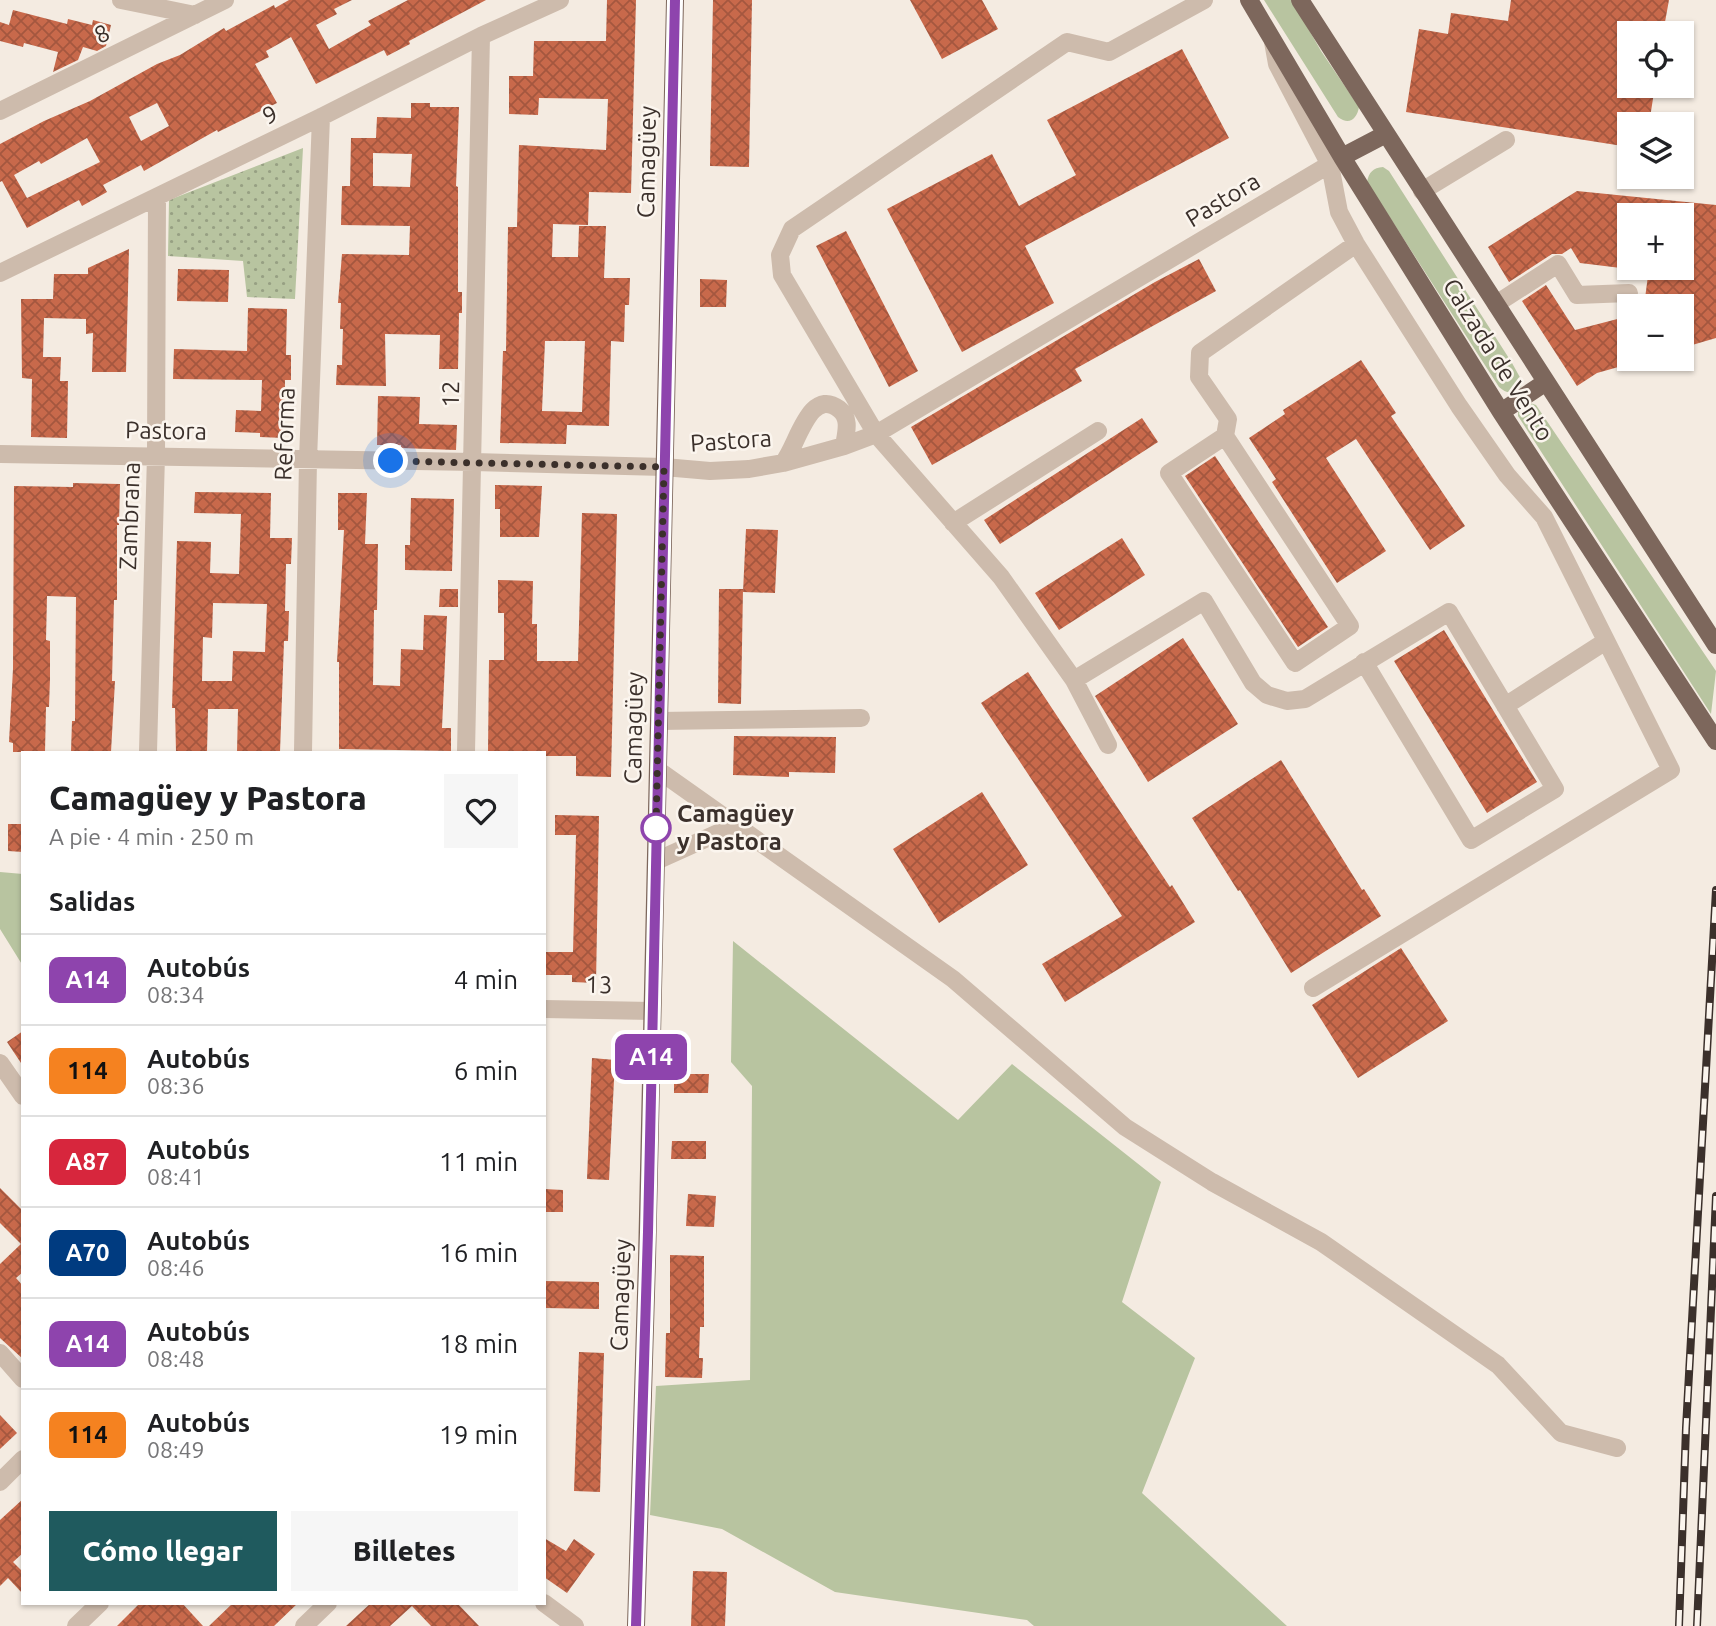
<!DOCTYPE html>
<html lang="es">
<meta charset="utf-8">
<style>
body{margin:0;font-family:Ubuntu,sans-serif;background:#f6f6f6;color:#202124;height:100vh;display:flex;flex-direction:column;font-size:26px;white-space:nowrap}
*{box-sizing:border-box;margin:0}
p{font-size:23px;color:#757577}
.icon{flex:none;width:38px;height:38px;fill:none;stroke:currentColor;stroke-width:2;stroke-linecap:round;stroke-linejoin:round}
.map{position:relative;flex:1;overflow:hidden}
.sheet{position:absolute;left:21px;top:751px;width:525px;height:854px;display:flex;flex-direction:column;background:#fff;border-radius:0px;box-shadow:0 2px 5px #0004}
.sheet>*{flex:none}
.badge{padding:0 14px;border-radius:10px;font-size:24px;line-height:46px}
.tools{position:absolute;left:1617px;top:21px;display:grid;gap:14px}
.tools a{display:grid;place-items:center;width:77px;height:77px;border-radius:0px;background:#fff;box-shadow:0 2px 5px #0004;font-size:35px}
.you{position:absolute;width:35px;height:35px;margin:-18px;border:5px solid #fff;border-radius:50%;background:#1a73e8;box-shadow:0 0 0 10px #1a73e833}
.map>.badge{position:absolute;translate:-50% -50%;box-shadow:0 0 0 4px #fff}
h2{padding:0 28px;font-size:26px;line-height:63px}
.round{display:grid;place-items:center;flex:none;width:74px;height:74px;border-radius:0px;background:#f6f6f6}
.head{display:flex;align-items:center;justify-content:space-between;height:119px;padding:0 28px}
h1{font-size:33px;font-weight:800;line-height:52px}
.cta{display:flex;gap:14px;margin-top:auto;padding:14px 28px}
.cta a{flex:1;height:80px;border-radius:0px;background:#1f5a5e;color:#fff;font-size:28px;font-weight:800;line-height:80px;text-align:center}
.cta a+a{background:#f6f6f6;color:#202124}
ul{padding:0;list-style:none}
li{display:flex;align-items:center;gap:21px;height:91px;padding:0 28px;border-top:2px solid #e0e0e0}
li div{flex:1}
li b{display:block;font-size:26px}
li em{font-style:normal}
li .badge{min-width:77px;font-weight:700;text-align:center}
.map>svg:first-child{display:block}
.green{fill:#b8c4a0}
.park{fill:url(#park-dots)}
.building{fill:url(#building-cross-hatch);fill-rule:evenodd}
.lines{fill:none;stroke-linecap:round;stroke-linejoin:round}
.minor{stroke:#cdbbac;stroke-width:18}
.major{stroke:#7d675c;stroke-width:18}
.rail-casing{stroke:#3b302b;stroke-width:8}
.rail{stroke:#fbf5ee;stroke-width:5;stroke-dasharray:16;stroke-linecap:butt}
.line-casing{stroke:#fff;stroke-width:16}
.line{stroke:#8e44ad;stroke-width:10}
.walk{stroke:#3b302b;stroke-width:7;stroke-dasharray:0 12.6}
.stop-dot{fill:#fff;stroke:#8e44ad;stroke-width:3.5}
.labels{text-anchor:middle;stroke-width:5;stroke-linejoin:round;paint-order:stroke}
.street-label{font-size:24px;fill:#3b302b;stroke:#fbf5ee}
.stop-label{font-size:24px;font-weight:bold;fill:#3b302b;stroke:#fbf5ee;text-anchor:start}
</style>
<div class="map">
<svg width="1716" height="1626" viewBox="0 0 1716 1626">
<defs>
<pattern id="park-dots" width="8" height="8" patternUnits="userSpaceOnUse" patternTransform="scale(1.75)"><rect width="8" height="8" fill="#b8c4a0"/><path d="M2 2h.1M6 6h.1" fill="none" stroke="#97a083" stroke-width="1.8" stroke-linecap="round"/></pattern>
<pattern id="building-cross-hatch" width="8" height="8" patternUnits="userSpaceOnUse" patternTransform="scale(1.75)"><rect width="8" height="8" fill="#c8694b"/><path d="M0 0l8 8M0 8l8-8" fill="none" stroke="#a4573f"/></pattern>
</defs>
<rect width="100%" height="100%" fill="#f4ebe1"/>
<path class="green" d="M1264,0H1292L1321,51L1359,107C1357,119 1349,126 1338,117Z
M1383,167L1389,171L1512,363L1522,381L1521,387C1512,394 1507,394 1499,387L1367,182C1369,172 1373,168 1383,167Z
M1530,403L1536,405L1716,671L1711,714L1518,416V411Z
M0,872L23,874V966L0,929Z
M733,941L958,1120L1012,1064L1161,1182L1122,1302L1195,1358L1142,1493L1287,1626H1034L1027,1620L835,1592L722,1529L650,1515L656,1386L750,1380L752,1086L731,1062Z"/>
<path class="park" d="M303,148L295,299L247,297L243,261L168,256L169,200Z"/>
<path class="building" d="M289,0H352L334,9L337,14L316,25L329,49L371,25L368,21L408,0H486L409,41L410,44L387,56L384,50L316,84L291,37L266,51L269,57L255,64L277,103L218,132L217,130L144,171L141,165L103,185L107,192L82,206L79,200L27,228L2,181L0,182V144L44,121L90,101L157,64L180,55L224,28L226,31L274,5L275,8ZM157,103L169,126L141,141L129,117ZM87,138L100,162L27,198L14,175L39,161L41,164Z
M607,0H636L631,193L589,192L588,225L553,224L552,257H578L579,226H606L604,278H630L629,305H625L624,342L611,341L609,426L567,425L566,444L500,443L503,351H506L508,227H517L519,145L606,150L608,99L539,98L538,115L509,114V76H533L534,41H606ZM545,341H585L582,412L542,411Z
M713,0H752L749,167L710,166Z
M910,0H982L998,29L942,59Z
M1511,0H1669L1663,33H1629V86H1655L1649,124H1629V147L1406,112L1419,29L1448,34L1451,13L1508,21Z
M13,10L67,24L68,19L92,25L93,20L111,25L106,46L97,51L83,47L78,60L53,72L58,52L24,43L23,47L0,41V22L9,25Z
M1182,49L1229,138L1025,246L1054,303L962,352L887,209L992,154L1019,206L1076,175L1047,120Z
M411,103H430V107H459L456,186L458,187V292H462V313H459L458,369H439L440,335L385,334L386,386L336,385L337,365H342L343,329H340L341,303H338L342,254L409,255L410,226L341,225L342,186H350L351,138H376L377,117L411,118ZM373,153L412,154L410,187L373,186Z
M1577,191L1716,205V338L1682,348V306H1644L1649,268H1682V215H1629V269L1580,263L1571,248L1562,254H1552L1509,282L1488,247Z
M846,231L918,371L889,387L816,246Z
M129,249L126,372H92L93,333L86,334V319L44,318L43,357H61L60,381H68L67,438L31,437L32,379L22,378L21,299H53L54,274H88V268Z
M1199,259L1216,291L1075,369L1082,381L932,465L911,427L1155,282Z
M178,269L229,270L228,302L177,301Z
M700,279L727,280L726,307H700Z
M1546,285L1575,330L1629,316V364L1597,373L1577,386L1522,301Z
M248,308L287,309L286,355H291V380H285L284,438L260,437V433L235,432L236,410L261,411L262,380L173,379L174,349L247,351Z
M1361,360L1396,413L1391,416L1465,526L1430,550L1356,439L1326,458L1386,551L1337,583L1272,482L1276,479L1249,438L1285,414L1283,410Z
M378,396L420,397L419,424L457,425L456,450L401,448V445H377Z
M1142,418L1158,442L1000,544L984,520Z
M1215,456L1328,627L1298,647L1185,476Z
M73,483L120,484L119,525H117V600H114L112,681H115L111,752H71L72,721H75L76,597L47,596L46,640L50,641V679L49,707H46L45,752H13V743L9,742L13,669L14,486L73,487Z
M495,485L542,486L539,537H500V509H495Z
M195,492L271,493L270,538H292L291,564H286L285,611H289L288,641H284L280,752H237L238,709H208L207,752H176L175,708H172L177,541L211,542L210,573L239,574L241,514L194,513ZM213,603L267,604L265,652L233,651L232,681H202L203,637L212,638Z
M338,493H367L365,544H378L377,610H374L373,685L400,686L401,649L423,650L424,615L447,616L442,728H451V751L339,749V662H337L344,530H338Z
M411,498L454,499L452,571L405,570V545H410Z
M582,513L617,514L611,777L576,776V756H544V752H488L489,660H504V613H498V580L533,581L532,624H537V661H578Z
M746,529L778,530L775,593L743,592Z
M1122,538L1145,575L1059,630L1035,593Z
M440,589H458V607H439Z
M719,589H743L741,704L718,703Z
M1444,630L1537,782L1487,813L1394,661Z
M1183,638L1238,724L1148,782L1095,696Z
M1028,672L1170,887L1172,885L1195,922L1065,1002L1042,964L1122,916L981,703Z
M734,736L836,737L835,773L789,772V777L733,775Z
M1281,760L1362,890L1364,889L1381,916L1291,973L1240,890L1238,891L1192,818Z
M982,792L1028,865L939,923L893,849Z
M555,815L599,816L596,983L572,982V975H544V952H573L576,835H555Z
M8,824H23V852L8,851Z
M1401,948L1448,1021L1358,1078L1312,1005Z
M23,1031V1066L7,1042Z
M592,1058L615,1060L609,1180L587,1179Z
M674,1074H709L708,1093H674Z
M672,1141H706V1159H671Z
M0,1188L23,1211V1272L16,1278L23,1286V1359L0,1338V1264L21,1244L0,1223Z
M544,1189L563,1190V1212H544Z
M688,1194L716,1196L714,1227L686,1226Z
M670,1255L704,1256V1327H700L699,1358H703L702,1378L665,1377L666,1333H670Z
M544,1281L599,1282V1309L544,1308Z
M579,1352L604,1353L600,1492L574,1491Z
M0,1415L17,1433L0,1449Z
M23,1499V1553L13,1562L23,1572V1594L8,1578L0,1586V1520Z
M544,1538L566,1551L574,1539L595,1554L567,1593L544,1577Z
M693,1571L727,1572L725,1626H691Z
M140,1603H182L203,1626H117Z
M233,1603H298L274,1626H209Z
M371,1603H457L479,1626H431L412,1606L390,1626H346Z"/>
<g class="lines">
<path class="minor" d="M121,0L195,15
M1273,42L1277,64L1330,165L1339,212L1356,244L1459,406L1507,475L1544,517L1671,770L1313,988
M0,111L225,0
M1422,191L1506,140
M0,273L321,117L481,36L560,0
M1496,304L1558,264L1577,295L1629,293
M1225,436L1350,626L1295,663L1169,473L1225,436L1228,419L1199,377L1200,353L1356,244
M0,454L474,462L664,467L710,471L749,469L783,463L844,446L876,434L1342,157
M783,463C797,447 809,386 839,409C851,418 846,433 844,446
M953,523L1098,431
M1074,680L1204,601L1253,683L1267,695L1287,701L1305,699L1449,612L1555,789L1471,840L1364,662
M1505,706L1606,641
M659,721L861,718
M1108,745L1074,680L1001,577L876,434L782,275L780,255L792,229L1067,42L1109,52L1204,0
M148,752L156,455L157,197
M303,752L308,460L321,117
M466,752L481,36
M658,770L953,979L1125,1127L1212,1182L1321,1242L1498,1365L1561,1433L1617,1448
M656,861L736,825
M544,1009L652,1011
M0,1063L23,1096
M0,1353L23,1379
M0,1482L23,1459
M544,1603L575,1626
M76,1626L100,1603
M304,1626L328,1603"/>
<path class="major" d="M1249,0L1342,157L1501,412L1716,741
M1300,0L1716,645
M1342,157L1386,134
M1501,412L1546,382
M636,1626L647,1260L675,0"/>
<defs>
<path id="rail" d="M1679,1626L1686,1428L1716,890
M1697,1626L1716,1196"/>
</defs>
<use href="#rail" class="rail-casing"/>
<use href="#rail" class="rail"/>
</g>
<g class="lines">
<defs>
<path id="line" d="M636,1626L648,1232L675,0"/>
</defs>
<use href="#line" class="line-casing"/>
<use href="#line" class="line"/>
<path class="walk" d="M391,461L664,467L656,828"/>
</g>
<circle class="stop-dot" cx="656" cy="828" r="14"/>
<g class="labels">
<g class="street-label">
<text transform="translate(102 34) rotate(-26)" y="8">8</text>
<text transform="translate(270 115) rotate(-26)" y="8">9</text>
<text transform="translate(647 162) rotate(-89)" y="8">Camagüey</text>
<text transform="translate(1223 200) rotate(-31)" y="8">Pastora</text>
<text transform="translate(1498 360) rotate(58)" y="8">Calzada de Vento</text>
<text transform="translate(451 394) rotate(-89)" y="8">12</text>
<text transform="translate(166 431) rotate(1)" y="8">Pastora</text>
<text transform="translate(285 434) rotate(-88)" y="8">Reforma</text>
<text transform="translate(731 441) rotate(-4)" y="8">Pastora</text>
<text transform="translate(130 516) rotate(-88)" y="8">Zambrana</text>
<text transform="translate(634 728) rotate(-89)" y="8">Camagüey</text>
<text transform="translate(599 985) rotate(1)" y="8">13</text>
<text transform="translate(621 1295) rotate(-88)" y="8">Camagüey</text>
</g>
<g class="stop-label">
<text x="677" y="822">Camagüey<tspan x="677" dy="28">y Pastora</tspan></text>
</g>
</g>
</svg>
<div class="tools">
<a><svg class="icon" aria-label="locate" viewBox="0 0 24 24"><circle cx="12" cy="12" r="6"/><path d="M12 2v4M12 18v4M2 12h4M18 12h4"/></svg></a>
<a><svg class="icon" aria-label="layers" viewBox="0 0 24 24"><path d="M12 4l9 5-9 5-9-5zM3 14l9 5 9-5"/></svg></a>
<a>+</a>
<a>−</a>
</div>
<div class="you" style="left:391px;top:461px"></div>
<b class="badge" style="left:651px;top:1057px;background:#8e44ad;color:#fff">A14</b>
<section class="sheet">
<div class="head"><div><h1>Camagüey y Pastora</h1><p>A pie · 4 min · 250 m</p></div><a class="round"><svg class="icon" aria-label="heart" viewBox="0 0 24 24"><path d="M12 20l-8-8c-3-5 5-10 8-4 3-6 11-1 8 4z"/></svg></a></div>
<h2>Salidas</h2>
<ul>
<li><span class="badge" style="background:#8e44ad;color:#fff">A14</span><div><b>Autobús</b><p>08:34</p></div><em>4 min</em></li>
<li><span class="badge" style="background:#f58220;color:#111">114</span><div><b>Autobús</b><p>08:36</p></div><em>6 min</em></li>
<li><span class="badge" style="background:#d7263d;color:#fff">A87</span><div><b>Autobús</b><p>08:41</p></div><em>11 min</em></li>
<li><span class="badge" style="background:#003b80;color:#fff">A70</span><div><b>Autobús</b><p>08:46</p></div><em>16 min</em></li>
<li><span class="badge" style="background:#8e44ad;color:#fff">A14</span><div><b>Autobús</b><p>08:48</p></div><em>18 min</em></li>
<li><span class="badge" style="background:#f58220;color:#111">114</span><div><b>Autobús</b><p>08:49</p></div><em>19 min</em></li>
</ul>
<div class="cta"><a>Cómo llegar</a><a>Billetes</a></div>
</section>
</div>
